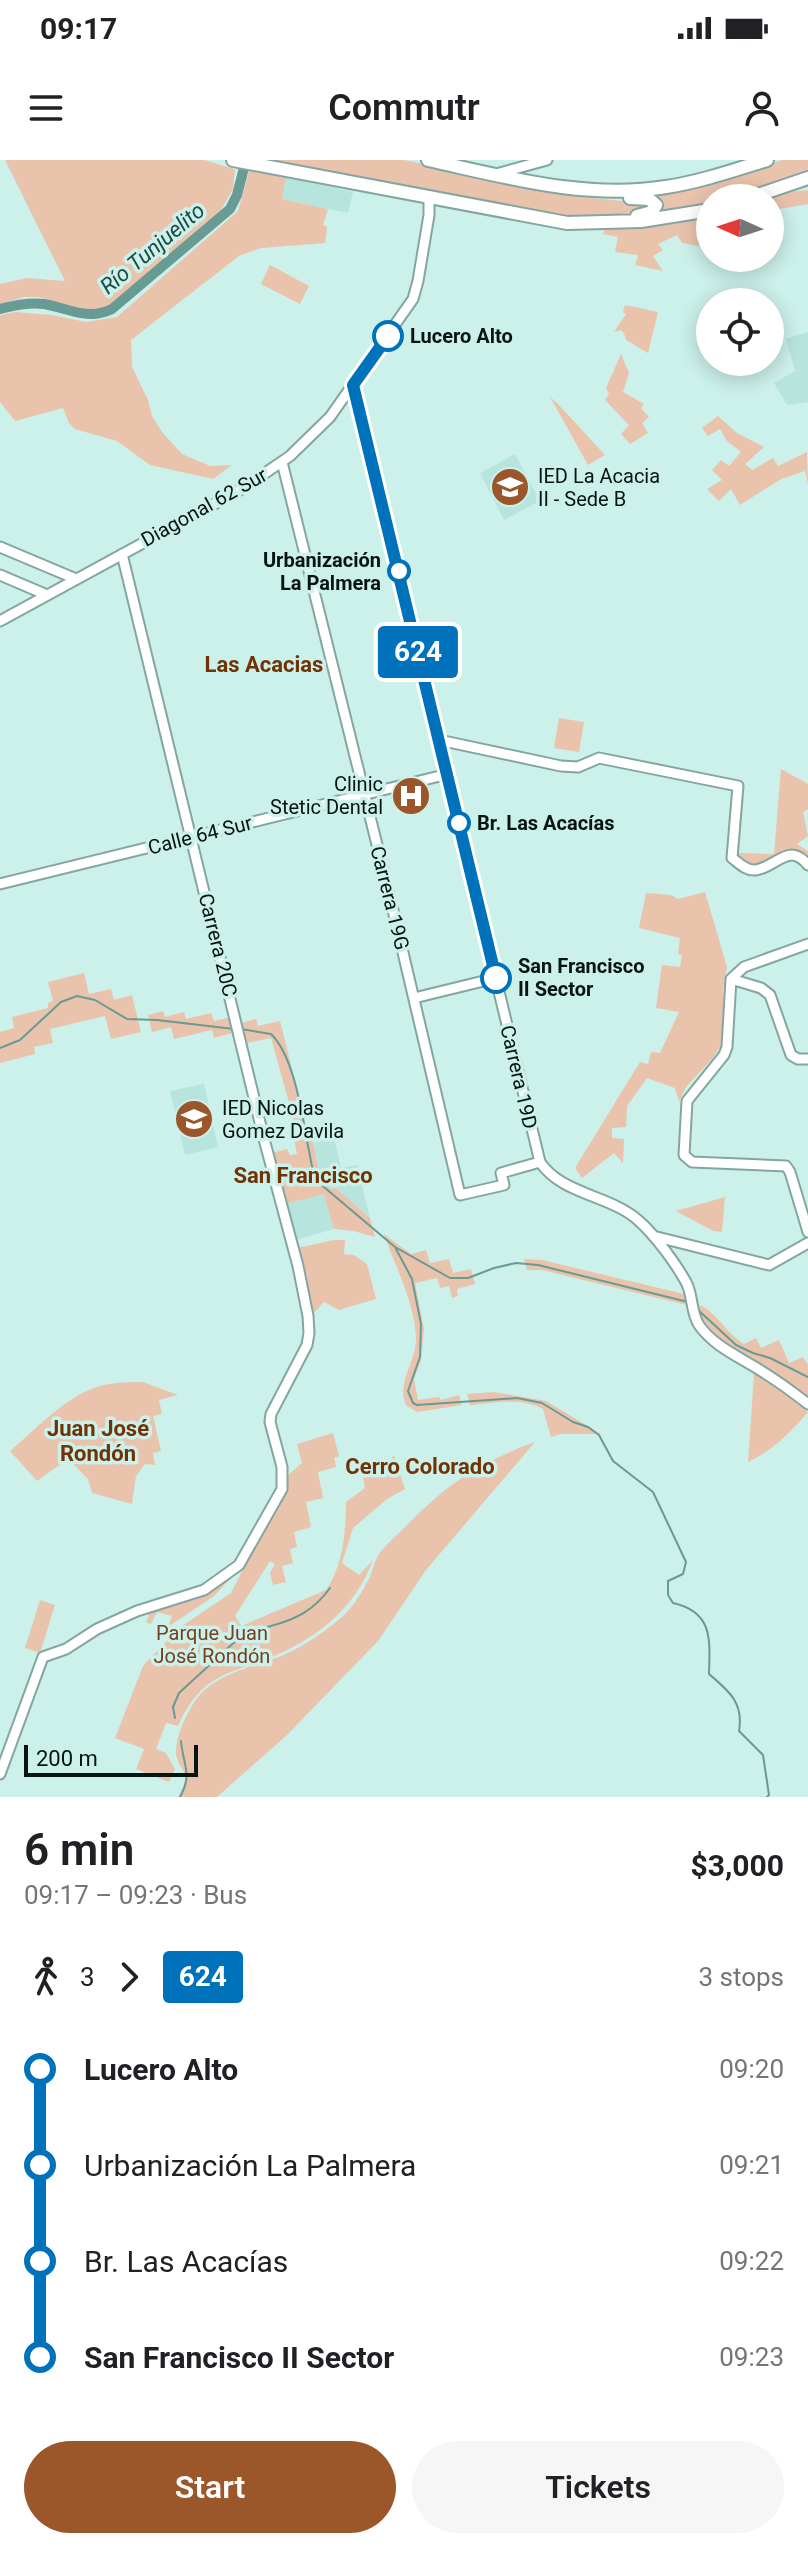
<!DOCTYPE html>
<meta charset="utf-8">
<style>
body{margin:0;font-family:Roboto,sans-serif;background:#f6f6f6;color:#202124;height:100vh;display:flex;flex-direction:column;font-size:30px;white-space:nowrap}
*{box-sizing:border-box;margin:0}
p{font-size:26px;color:#757577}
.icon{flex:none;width:44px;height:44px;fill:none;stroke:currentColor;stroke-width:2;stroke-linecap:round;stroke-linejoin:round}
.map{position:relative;height:1637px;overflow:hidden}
.side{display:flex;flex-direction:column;background:#fff;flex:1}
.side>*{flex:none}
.badge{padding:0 16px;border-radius:6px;font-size:28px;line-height:52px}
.needle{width:52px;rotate:273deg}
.buttons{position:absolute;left:696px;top:24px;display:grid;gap:16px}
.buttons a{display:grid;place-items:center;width:88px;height:88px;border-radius:50%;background:#fff;box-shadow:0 4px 20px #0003;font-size:40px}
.scale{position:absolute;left:24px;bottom:20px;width:174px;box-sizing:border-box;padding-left:8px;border:4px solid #071412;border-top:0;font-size:22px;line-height:28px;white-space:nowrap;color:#071412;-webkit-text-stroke:6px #ccf0ea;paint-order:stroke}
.map>.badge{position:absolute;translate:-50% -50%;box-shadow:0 0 0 4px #fff}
.legs{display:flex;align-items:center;gap:12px;height:88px;padding:0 24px;font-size:26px}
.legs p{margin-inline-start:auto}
.headline{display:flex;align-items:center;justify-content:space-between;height:136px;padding:0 24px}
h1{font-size:44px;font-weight:600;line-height:60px}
.primary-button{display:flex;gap:16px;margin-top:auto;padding:16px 24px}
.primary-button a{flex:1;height:92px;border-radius:48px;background:#9b562a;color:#fff;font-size:32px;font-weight:600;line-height:92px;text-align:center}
.primary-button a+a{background:#f6f6f6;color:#202124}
ul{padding:0 24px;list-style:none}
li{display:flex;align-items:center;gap:28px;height:96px;font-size:30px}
li i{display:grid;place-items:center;width:12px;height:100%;margin:0 10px;background:currentColor}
li i::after{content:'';width:20px;height:20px;margin:-10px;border:6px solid;border-radius:50%;background:#fff}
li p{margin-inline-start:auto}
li:first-child i{background:linear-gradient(#0000 50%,currentColor 0)}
li:last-child i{background:linear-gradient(currentColor 50%,#0000 0)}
.status{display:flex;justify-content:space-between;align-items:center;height:56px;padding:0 40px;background:#fff;direction:ltr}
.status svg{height:22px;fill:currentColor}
header{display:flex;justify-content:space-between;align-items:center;height:104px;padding:0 24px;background:#fff;font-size:36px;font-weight:600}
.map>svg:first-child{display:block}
.built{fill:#b7e5de}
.green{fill:#eac3ad}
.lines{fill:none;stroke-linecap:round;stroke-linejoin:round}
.stream{stroke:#679b93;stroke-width:2}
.river{stroke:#679b93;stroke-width:10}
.secondary-casing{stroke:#84a6a0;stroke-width:13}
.highway-casing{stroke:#84a6a0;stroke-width:16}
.secondary{stroke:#fff;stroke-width:9}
.highway{stroke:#fff;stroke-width:12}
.line-1-casing{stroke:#fff;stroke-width:18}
.line-1{stroke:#0072bc;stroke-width:12}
.stop-1-dot{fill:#fff;stroke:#0072bc;stroke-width:4}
.labels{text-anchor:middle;stroke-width:7;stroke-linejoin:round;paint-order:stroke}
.stop-label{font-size:20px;font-weight:bold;fill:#071412;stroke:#ccf0ea;text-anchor:start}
.poi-label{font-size:20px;fill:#071412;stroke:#ccf0ea;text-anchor:start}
.street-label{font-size:20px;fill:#071412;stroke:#ccf0ea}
.park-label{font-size:20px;fill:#75401f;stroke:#ccf0ea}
.water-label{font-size:22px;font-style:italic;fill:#1d4c47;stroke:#ccf0ea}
.neighbourhood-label{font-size:22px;font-weight:bold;fill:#6f3305;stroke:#ccf0ea}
</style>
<div class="status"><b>09:17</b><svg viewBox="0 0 49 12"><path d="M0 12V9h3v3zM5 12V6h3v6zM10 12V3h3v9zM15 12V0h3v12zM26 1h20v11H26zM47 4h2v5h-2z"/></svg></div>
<header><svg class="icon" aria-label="menu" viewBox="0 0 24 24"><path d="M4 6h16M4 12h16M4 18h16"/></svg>Commutr<svg class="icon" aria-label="person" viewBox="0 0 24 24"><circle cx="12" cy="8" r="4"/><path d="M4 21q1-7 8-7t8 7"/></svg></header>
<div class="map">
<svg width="808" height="1637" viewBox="0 0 808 1637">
<rect width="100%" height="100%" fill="#ccf0ea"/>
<path class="built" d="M286,17L353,32L348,53L282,39Z
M808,172V242L787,245L774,223L795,211L786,179Z
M515,294L540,341L504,360L480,313Z
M204,924L218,987L185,995L170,931Z
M334,978L341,1008L357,1005L370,1058L336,1028L330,1029L320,1014L313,983Z
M325,1033L334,1069L295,1080L285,1044Z"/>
<path class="green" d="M5,0H204L235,9L233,29L221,50L133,128L102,151L79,150L39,137H24L0,144V124L27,118L65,121Z
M260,0H404L582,37L651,44L646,51L597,56L568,57Z
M782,0H808V14L732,38H710V45L659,55L662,44L656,33L685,29Z
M249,11L286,17L282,39L328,49L323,65L327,67L325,83L261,88L239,96L131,180L132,207L148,240L152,256L162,272L182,294L210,306L232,305L213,319L150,305L117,281L75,269L69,263L63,248L15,261L0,242V155L15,152L52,155L86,162L117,157L238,51Z
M808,30V44L774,50L777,66L770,67V38H764L785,32Z
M710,57V88L682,83L677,75L658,84L663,90L653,96L663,111L635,105L638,95L615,92L618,77L603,74L604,70L671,64Z
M270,105L309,126L300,144L261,124Z
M625,145L658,152L648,193L626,180L624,173L621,170L614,172L626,154L623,152Z
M621,194L629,213L623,232L644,244L641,248L649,257L642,263L648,273L630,284L621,274L629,265L605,240L609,234L606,228Z
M550,237L557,243L605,295L588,305Z
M718,256L737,273L764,287L745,304L752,310L773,298L778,306L807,292L808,324L805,311L781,319L740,345L731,329L719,341L707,329L722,320L712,310L721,300L729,306L741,292L726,280L720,269L708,276L702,268Z
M559,558L584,562L579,592L554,588Z
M781,609L808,624V649L803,652L808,676L797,684L808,691V699C787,684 773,698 752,707L738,699V693L774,694Z
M705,732L727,807L723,830V882L713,898L686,927L679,942L675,928L647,918L627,946L626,967L612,968V978L624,979L623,1003L614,993L582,1018L575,1008L640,902L648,904L651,892L660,893L679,852L656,848L662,805L680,807L682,795L678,794L680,778L639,768L646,733L671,735L678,739Z
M84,813L89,834L111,829L114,840L132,835L141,872L111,879L105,856L50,869L53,883L34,887L35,894L0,903V872L14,868L12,857L48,848V843L53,841L48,822Z
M163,851L165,857L184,852L186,859L211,853L214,861L232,857L236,872L214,878L212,870L174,879L171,867L152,872L148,855Z
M256,859L258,866L280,861L305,961L295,964L271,878L246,883L241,863Z
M311,974L320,1015L330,1029L336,1028L370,1058L375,1077L354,1071L334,1069L324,1034L285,1044L272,993L287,989L290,995L297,994L294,979Z
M725,1037L722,1072L713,1071L676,1051Z
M384,1074L411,1094L426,1090L430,1103L449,1099L453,1113L471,1109L475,1124L457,1129L458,1136L452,1138L449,1126L440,1128L437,1118L415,1123L424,1169L421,1200L414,1219L418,1240L439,1237L441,1240L459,1235L462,1245L417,1252L406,1245C396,1222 417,1201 416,1177C414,1140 396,1109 384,1074Z
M334,1080H345L344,1094L354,1095L367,1104L376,1139L339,1150L324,1142L313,1154L297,1088Z
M524,1099L542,1100L688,1135L691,1146L542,1110H527Z
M700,1145C717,1153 727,1174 744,1184L756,1178L761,1188L779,1180L789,1203L803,1197L808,1205V1240C775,1217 716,1187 698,1151Z
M754,1213L799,1244L808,1252C790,1273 773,1290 748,1302Z
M143,1222L178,1235L159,1240L162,1254L153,1256L161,1291L153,1293L155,1305L145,1304L136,1316L132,1344L92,1333L88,1319L68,1299L37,1321L10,1291C38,1268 68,1233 104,1225C117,1222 130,1222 143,1222Z
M494,1232L546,1241L601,1274H561L551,1277L543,1249C521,1237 493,1243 470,1245L467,1234Z
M333,1273L339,1296L334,1298L336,1307L318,1312L323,1338L306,1342L311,1367L294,1372L297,1387L290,1389L293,1403L282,1406L286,1422L273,1425L270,1413L275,1404L270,1401L235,1456L241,1466L326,1430C343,1406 346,1371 346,1342L365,1328L362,1311L388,1304L394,1295L405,1329L387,1339L353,1368L342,1403L359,1415L373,1400C357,1443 325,1472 285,1491C234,1515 204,1508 178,1566L166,1563L156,1589L166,1593L175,1609L169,1622L136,1609L144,1589L115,1578L143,1506L179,1468L231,1433L269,1358L284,1338L288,1315L302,1303L297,1284Z
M535,1282L426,1410L378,1481L287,1575L217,1637H178C195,1607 177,1613 176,1592C176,1575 186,1555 195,1541C214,1513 257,1506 286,1494C302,1487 329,1469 342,1457C353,1447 363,1431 370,1417C373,1410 374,1401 379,1394C385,1385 396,1376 404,1368C447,1324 478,1303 535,1282Z
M233,1416L214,1436L168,1467L172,1456L157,1452L151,1464L146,1462L149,1455L143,1452L195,1440Z
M40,1440L55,1445L40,1493L25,1488Z"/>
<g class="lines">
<path class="stream" d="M241,869L271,874C294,896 302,954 308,986C311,998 311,1011 318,1022L395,1087L450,1118H468L494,1108L516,1103L538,1105L688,1142
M0,888L20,880L61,842L77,836L95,840L127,859L157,860L234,869
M396,1089L412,1119L421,1164L420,1197L408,1231L413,1243L417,1245L517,1238L542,1243L573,1262L588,1267L599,1275L613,1301L653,1332L686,1402L683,1414L668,1421V1435L673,1443C713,1452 710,1479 709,1514C729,1531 744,1543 739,1571L763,1595L769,1635L767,1637
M696,1148L736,1185L753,1193L770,1198L808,1217
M175,1558L173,1547L179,1533L240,1477C249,1471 260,1469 271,1466C297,1459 314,1450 330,1428
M180,1637C193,1614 183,1605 181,1581"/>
<path class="river" d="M0,149C15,145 29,142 44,144C68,148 88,161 112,149L230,49L237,35L246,0"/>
<defs>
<path id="secondary" d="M496,14L547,0
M353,225L540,1002C562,1035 611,1035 639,1061C655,1075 677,1105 687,1124C693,1137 691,1153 699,1165C714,1187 742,1198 763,1212C779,1222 794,1233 808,1244
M282,302L389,733L460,1035L504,1025L501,1013L540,1002
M0,387L76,419
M0,415L47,435
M0,461L242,329L290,296L330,257L413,139L418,121L429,55V37
M439,580L561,606L578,607L599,598L738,626L732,698C739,703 746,711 755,710C776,708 788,681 808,705
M0,724L448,614
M731,819L727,887L724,895L687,941L684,995L692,1002L786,1006L790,1012L808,1072
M731,819L761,828L770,835L791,895L798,899H808
M731,819L744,807L808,784
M414,838L496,818
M653,1076L769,1105L808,1083
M0,1614L43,1497L66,1489L97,1469L137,1451L204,1430L239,1405L282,1329V1307L270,1262L271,1254L307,1185L309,1173L308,1156L298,1106L264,979L122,394"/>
<path id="highway" d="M233,0L567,63L641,61L710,50
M428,0C506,17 586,40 666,27C700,22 734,10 767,0
M630,38L649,39L656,45L652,52L637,56
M749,38L808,18"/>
</defs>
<use href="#secondary" class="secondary-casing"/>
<use href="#highway" class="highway-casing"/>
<use href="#secondary" class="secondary"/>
<use href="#highway" class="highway"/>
</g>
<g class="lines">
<defs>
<path id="line-1" d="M388,176L353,225L496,818"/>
</defs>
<use href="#line-1" class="line-1-casing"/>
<use href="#line-1" class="line-1"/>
</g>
<defs>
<symbol id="school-disc" viewBox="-11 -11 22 22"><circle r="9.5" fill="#9b562a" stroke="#ccf0ea"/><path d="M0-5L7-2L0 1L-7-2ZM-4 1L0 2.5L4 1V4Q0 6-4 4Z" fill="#fff"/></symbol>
<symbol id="hospital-disc" viewBox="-11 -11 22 22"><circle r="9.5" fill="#9b562a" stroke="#ccf0ea"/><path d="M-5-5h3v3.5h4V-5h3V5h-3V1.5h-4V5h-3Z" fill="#fff"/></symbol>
</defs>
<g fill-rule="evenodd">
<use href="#school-disc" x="488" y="305" width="44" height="44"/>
<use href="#hospital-disc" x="389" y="614" width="44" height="44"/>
<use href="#school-disc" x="172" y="937" width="44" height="44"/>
</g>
<g class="stop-1-dot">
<circle cx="388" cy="176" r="14"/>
<circle cx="399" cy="411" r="10"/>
<circle cx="459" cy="663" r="10"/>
<circle cx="496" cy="818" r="14"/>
</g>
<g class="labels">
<g class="stop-label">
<text x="410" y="183">Lucero Alto</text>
<text x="381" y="407" text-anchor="end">Urbanización<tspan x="381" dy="23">La Palmera</tspan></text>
<text x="477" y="670">Br. Las Acacías</text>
<text x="518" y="813">San Francisco<tspan x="518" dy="23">II Sector</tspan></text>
</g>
<g class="poi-label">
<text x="538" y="323">IED La Acacia<tspan x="538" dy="23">II - Sede B</tspan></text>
<text x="383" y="631" text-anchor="end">Clinic<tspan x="383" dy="23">Stetic Dental</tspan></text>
<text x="222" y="955">IED Nicolas<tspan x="222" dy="23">Gomez Davila</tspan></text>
</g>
<g class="street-label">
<text transform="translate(204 347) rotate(-29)" y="7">Diagonal 62 Sur</text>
<text transform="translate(200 675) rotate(-14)" y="7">Calle 64 Sur</text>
<text transform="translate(390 738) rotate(76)" y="7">Carrera 19G</text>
<text transform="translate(218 785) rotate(76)" y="7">Carrera 20C</text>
<text transform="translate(519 917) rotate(77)" y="7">Carrera 19D</text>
</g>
<g class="park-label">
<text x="212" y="1480">Parque Juan<tspan x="212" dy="23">José Rondón</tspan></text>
</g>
<g class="water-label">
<text transform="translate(152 88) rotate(-40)" y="8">Río Tunjuelito</text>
</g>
<g class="neighbourhood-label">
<text x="264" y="512">Las Acacias</text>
<text x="303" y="1023">San Francisco</text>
<text x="98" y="1276">Juan José<tspan x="98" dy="25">Rondón</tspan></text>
<text x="420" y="1314">Cerro Colorado</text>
</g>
</g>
</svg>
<div class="buttons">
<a><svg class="needle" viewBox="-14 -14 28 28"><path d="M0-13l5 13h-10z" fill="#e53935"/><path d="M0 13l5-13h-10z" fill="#757577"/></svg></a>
<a><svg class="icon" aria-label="locate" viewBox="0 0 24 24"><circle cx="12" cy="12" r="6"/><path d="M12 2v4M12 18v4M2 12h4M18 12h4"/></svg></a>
</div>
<div class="scale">200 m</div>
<b class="badge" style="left:418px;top:492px;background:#0072bc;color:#fff">624</b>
</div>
<section class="side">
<div class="headline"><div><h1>6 min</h1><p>09:17 – 09:23 · Bus</p></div><b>$3,000</b></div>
<div class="legs"><svg class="icon" aria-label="walk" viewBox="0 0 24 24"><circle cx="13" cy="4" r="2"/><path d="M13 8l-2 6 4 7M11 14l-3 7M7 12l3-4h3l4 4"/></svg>3<svg class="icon" aria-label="forward" viewBox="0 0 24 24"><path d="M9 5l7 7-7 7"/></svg><b class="badge" style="background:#0072bc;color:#fff">624</b><p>3 stops</p></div>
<ul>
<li><i style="color:#0072bc"></i><b>Lucero Alto</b><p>09:20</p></li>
<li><i style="color:#0072bc"></i><span>Urbanización La Palmera</span><p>09:21</p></li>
<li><i style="color:#0072bc"></i><span>Br. Las Acacías</span><p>09:22</p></li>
<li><i style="color:#0072bc"></i><b>San Francisco II Sector</b><p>09:23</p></li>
</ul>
<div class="primary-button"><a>Start</a><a>Tickets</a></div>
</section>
